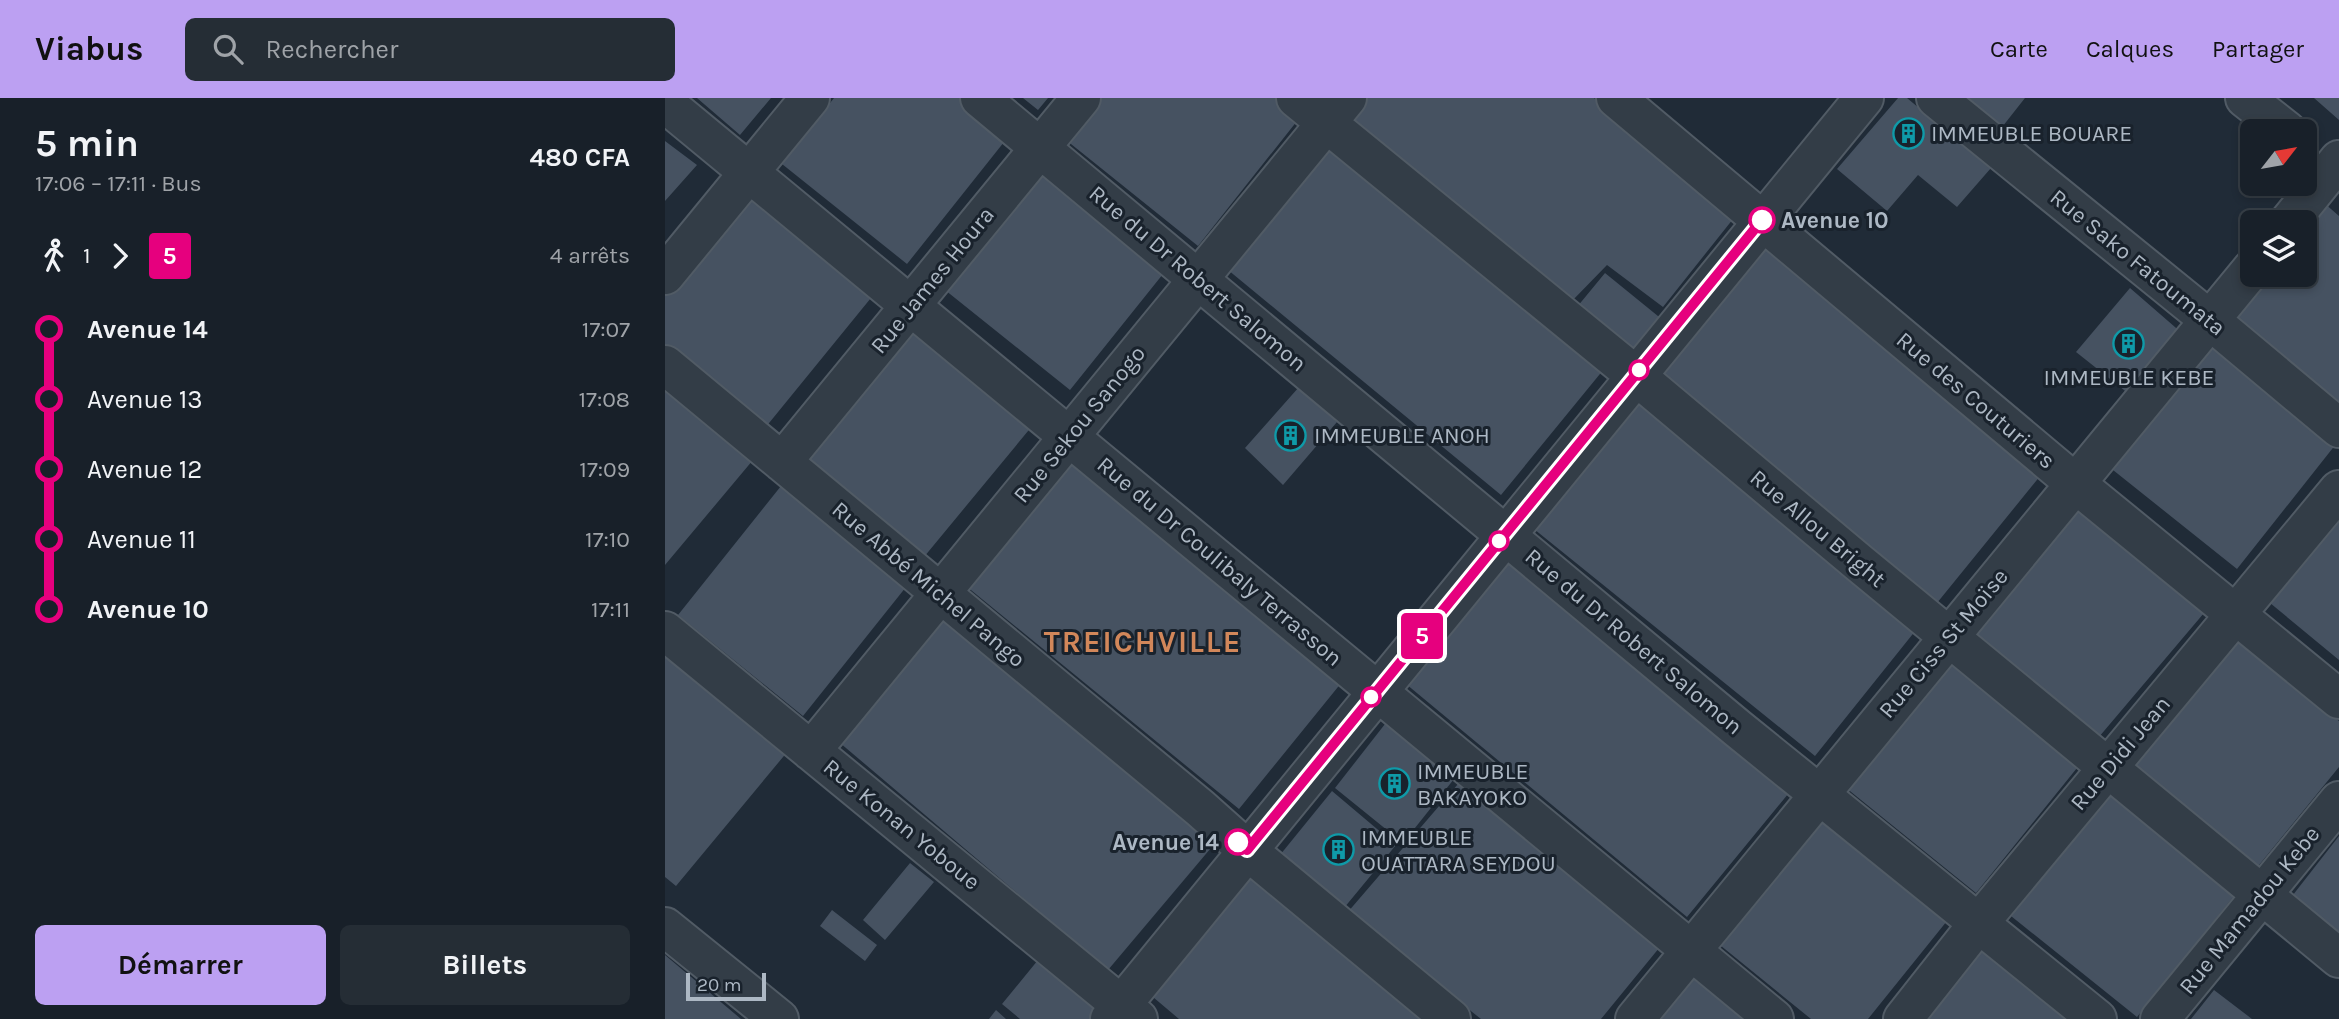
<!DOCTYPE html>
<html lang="fr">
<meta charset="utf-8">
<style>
body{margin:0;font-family:Karla,sans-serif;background:#252d35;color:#f1f3f6;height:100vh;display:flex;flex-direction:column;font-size:26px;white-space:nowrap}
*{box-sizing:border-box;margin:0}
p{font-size:23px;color:#9fa3a8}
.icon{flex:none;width:38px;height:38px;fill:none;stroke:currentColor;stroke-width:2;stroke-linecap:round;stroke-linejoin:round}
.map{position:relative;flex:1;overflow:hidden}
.sheet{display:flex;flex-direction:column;background:#182029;width:665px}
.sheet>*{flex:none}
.badge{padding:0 14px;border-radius:5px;font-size:24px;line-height:46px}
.needle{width:46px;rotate:59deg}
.fabs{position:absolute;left:1575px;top:21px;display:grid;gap:14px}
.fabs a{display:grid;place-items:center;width:77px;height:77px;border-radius:10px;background:#182029;box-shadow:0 4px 10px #0003,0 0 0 2px #363e46;font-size:35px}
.scale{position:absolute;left:21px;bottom:18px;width:80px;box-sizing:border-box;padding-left:7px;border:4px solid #adb8c4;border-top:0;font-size:19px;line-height:24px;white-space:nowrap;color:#adb8c4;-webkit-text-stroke:5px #19222c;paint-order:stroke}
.map>.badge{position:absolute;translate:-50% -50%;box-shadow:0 0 0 4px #fff}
.legs{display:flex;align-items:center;gap:10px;height:77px;padding:0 35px;font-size:23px}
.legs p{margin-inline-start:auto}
.overview{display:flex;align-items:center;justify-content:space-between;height:119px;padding:0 35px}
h1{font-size:38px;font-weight:700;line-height:52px}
.action{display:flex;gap:14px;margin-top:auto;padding:14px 35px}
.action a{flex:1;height:80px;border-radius:10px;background:#bca0f2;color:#111;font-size:28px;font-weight:700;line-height:80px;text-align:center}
.action a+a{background:#252d35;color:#f1f3f6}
ul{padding:0 35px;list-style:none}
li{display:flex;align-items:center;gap:24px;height:70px;font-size:26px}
li i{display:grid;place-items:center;width:10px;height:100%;margin:0 9px;background:currentColor}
li i::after{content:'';width:18px;height:18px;margin:-9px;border:5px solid;border-radius:50%;background:#182029}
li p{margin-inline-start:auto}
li:first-child i{background:linear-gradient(#0000 50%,currentColor 0)}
li:last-child i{background:linear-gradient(currentColor 50%,#0000 0)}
header{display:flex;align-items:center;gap:42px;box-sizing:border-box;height:98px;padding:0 35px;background:#bca0f2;color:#111}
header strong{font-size:33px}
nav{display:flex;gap:38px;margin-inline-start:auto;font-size:24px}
.search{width:490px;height:63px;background:#252d35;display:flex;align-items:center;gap:18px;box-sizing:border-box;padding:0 24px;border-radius:10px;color:#9fa3a8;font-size:26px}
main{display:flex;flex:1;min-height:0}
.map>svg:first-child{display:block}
.building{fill:#465261}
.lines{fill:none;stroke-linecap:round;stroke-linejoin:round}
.minor-casing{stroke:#515b65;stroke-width:42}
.minor{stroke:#333d47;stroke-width:38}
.line-1-casing{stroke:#fff;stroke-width:16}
.line-1{stroke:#e6007e;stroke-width:10}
.stop-1-dot{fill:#fff;stroke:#e6007e;stroke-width:3.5}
.labels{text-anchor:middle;stroke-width:6;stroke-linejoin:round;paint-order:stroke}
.poi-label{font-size:23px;fill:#adb8c4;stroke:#19222c;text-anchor:start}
.stop-label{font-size:23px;font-weight:bold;fill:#adb8c4;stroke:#19222c;text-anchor:start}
.street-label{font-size:23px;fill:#adb8c4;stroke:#19222c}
.district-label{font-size:30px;font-weight:bold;letter-spacing:2px;fill:#d2875a;stroke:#19222c}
</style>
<header>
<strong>Viabus</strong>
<div class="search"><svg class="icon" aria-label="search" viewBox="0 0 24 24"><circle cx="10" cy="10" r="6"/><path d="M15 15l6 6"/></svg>Rechercher</div>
<nav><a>Carte</a><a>Calques</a><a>Partager</a></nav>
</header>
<main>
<section class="sheet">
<div class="overview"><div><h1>5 min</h1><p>17:06 – 17:11 · Bus</p></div><b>480 CFA</b></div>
<div class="legs"><svg class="icon" aria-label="walk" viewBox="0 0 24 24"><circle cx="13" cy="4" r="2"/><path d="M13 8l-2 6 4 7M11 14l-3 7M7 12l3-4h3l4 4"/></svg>1<svg class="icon" aria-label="forward" viewBox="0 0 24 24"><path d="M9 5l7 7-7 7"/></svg><b class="badge" style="background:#e6007e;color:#fff">5</b><p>4 arrêts</p></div>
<ul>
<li><i style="color:#e6007e"></i><b>Avenue 14</b><p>17:07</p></li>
<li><i style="color:#e6007e"></i><span>Avenue 13</span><p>17:08</p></li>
<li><i style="color:#e6007e"></i><span>Avenue 12</span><p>17:09</p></li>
<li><i style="color:#e6007e"></i><span>Avenue 11</span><p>17:10</p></li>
<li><i style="color:#e6007e"></i><b>Avenue 10</b><p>17:11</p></li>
</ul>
<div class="action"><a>Démarrer</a><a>Billets</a></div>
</section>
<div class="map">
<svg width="1674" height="921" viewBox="0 0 1674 921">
<rect width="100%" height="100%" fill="#202b37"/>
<path class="building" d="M32,0H106L75,37Z
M169,0H294L343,39L242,166L117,66Z
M358,0H383L373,12Z
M435,0H613L636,18L533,148L401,42Z
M696,0H929L1072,116L998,209L942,167L906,204L683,16Z
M1233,0H1242L1326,70L1292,109L1253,77L1222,113L1172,71Z
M1293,0H1360L1334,33Z
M1649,0H1674V22Z
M661,41L939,271L836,397L557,167Z
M0,43L32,67L0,103Z
M377,70L502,171L405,292L280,192Z
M83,91L210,195L100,330L0,248V193Z
M1658,104L1674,118V306L1566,217L1598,177H1640V126Z
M1098,139L1380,372L1272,505L989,272Z
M940,175L1004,227L977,261L912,209Z
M1465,190L1518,236L1464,296L1411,254Z
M248,227L368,327L259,459L139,359Z
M1547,247L1671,346L1572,471L1448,372Z
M0,288L88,362L0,467Z
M634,289L672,324L618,387L580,350Z
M969,295L1255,527L1150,658L864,427Z
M404,360L677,584L574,711L301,488Z
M120,383L245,484L138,618L13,517Z
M1413,408L1539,515L1428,646L1302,539Z
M1674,408V562L1599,500Z
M841,453L1128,690L1022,819L735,581Z
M276,511L551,744L443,872L168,639Z
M1569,537L1674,623V669L1590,772L1462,667Z
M0,550L123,653L11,788L0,779Z
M1281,554L1416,665L1311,795L1175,685Z
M720,626L789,681L738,745L670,690Z
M793,686L999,844L936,921H816L682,815Z
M1442,688L1573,793L1472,919L1341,814Z
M667,693L731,747L679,810L615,757Z
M1155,712L1286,818L1203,921H1146L1050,843Z
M1674,738V842L1624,802Z
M245,765L269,784L220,842L198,822Z
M584,770L765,921H514L482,894Z
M167,812L212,847L200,863L155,828Z
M1313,843L1408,921H1248Z
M0,857L76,921H0Z
M373,862L440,920L439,921H355L337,906Z
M1030,872L1091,921H991Z
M1549,892L1587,921H1526Z
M331,912L341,921H324Z"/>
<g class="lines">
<defs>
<path id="minor" d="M315,0L1072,630L1432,921
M631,0L970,277L1193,464L1674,860
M951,0L1411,386L1674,601
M1271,0L1546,223L1674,330
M1580,0L1622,33
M0,5L1109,921
M1624,124L1674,62
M0,177L145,0
M0,267L535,710L582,752L786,921
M117,364L416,0
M0,533L473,921
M146,653L682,0
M0,829L114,921
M445,921L1199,0
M970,921L1587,171
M1238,921L1313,826L1674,392
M1495,921L1674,703"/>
</defs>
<use href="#minor" class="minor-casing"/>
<use href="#minor" class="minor"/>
</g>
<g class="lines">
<defs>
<path id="line-1" d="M573,744L582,752L1097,122"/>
</defs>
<use href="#line-1" class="line-1-casing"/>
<use href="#line-1" class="line-1"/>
</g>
<defs>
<symbol id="building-ring" viewBox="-11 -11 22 22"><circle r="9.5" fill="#19222c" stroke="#0f9aa8" stroke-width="1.5"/><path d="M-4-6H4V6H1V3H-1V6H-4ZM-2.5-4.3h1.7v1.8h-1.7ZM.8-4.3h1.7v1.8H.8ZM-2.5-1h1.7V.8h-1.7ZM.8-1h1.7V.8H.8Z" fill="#0f9aa8"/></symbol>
</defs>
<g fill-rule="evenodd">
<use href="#building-ring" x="1226" y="18" width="35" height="35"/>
<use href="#building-ring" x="1446" y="228" width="35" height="35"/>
<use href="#building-ring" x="608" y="320" width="35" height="35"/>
<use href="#building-ring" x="712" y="668" width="35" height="35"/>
<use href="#building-ring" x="656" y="734" width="35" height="35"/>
</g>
<g class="stop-1-dot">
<circle cx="1097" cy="122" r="12"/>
<circle cx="974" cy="272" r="9"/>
<circle cx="834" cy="443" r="9"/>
<circle cx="706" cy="599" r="9"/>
<circle cx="573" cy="744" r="12"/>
</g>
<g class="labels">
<g class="poi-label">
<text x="1266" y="43">IMMEUBLE BOUARE</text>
<text x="1464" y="287" text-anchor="middle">IMMEUBLE KEBE</text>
<text x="649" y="345">IMMEUBLE ANOH</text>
<text x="752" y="681">IMMEUBLE<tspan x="752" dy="26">BAKAYOKO</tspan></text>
<text x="696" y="747">IMMEUBLE<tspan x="696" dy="26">OUATTARA SEYDOU</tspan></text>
</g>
<g class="stop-label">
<text x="1116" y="130">Avenue 10</text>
<text x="554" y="752" text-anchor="end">Avenue 14</text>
</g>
<g class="street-label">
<text transform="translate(1473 164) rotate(39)" y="8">Rue Sako Fatoumata</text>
<text transform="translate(533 180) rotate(40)" y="8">Rue du Dr Robert Salomon</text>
<text transform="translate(267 182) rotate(-51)" y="8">Rue James Houra</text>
<text transform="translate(1311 302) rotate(40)" y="8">Rue des Couturiers</text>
<text transform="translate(414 326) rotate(-51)" y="8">Rue Sekou Sanogo</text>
<text transform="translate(1153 430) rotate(40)" y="8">Rue Allou Bright</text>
<text transform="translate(555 463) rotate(40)" y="8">Rue du Dr Coulibaly Terrasson</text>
<text transform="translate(264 486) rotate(40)" y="8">Rue Abbé Michel Pango</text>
<text transform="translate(969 543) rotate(40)" y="8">Rue du Dr Robert Salomon</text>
<text transform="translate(1278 545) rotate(-50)" y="8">Rue Ciss St Moïse</text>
<text transform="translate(1455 655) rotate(-50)" y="8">Rue Didi Jean</text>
<text transform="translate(237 726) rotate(39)" y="8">Rue Konan Yoboue</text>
<text transform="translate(1584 812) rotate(-51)" y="8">Rue Mamadou Kebe</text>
</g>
<g class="district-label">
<text x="478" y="554">TREICHVILLE</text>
</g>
</g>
</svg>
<div class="fabs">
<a><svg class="needle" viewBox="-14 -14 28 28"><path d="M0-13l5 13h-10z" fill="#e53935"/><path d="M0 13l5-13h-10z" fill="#9fa3a8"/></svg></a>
<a><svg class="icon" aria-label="layers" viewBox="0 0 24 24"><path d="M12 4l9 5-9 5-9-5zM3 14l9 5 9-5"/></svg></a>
</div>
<div class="scale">20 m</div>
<b class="badge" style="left:757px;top:538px;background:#e6007e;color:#fff">5</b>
</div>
</main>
